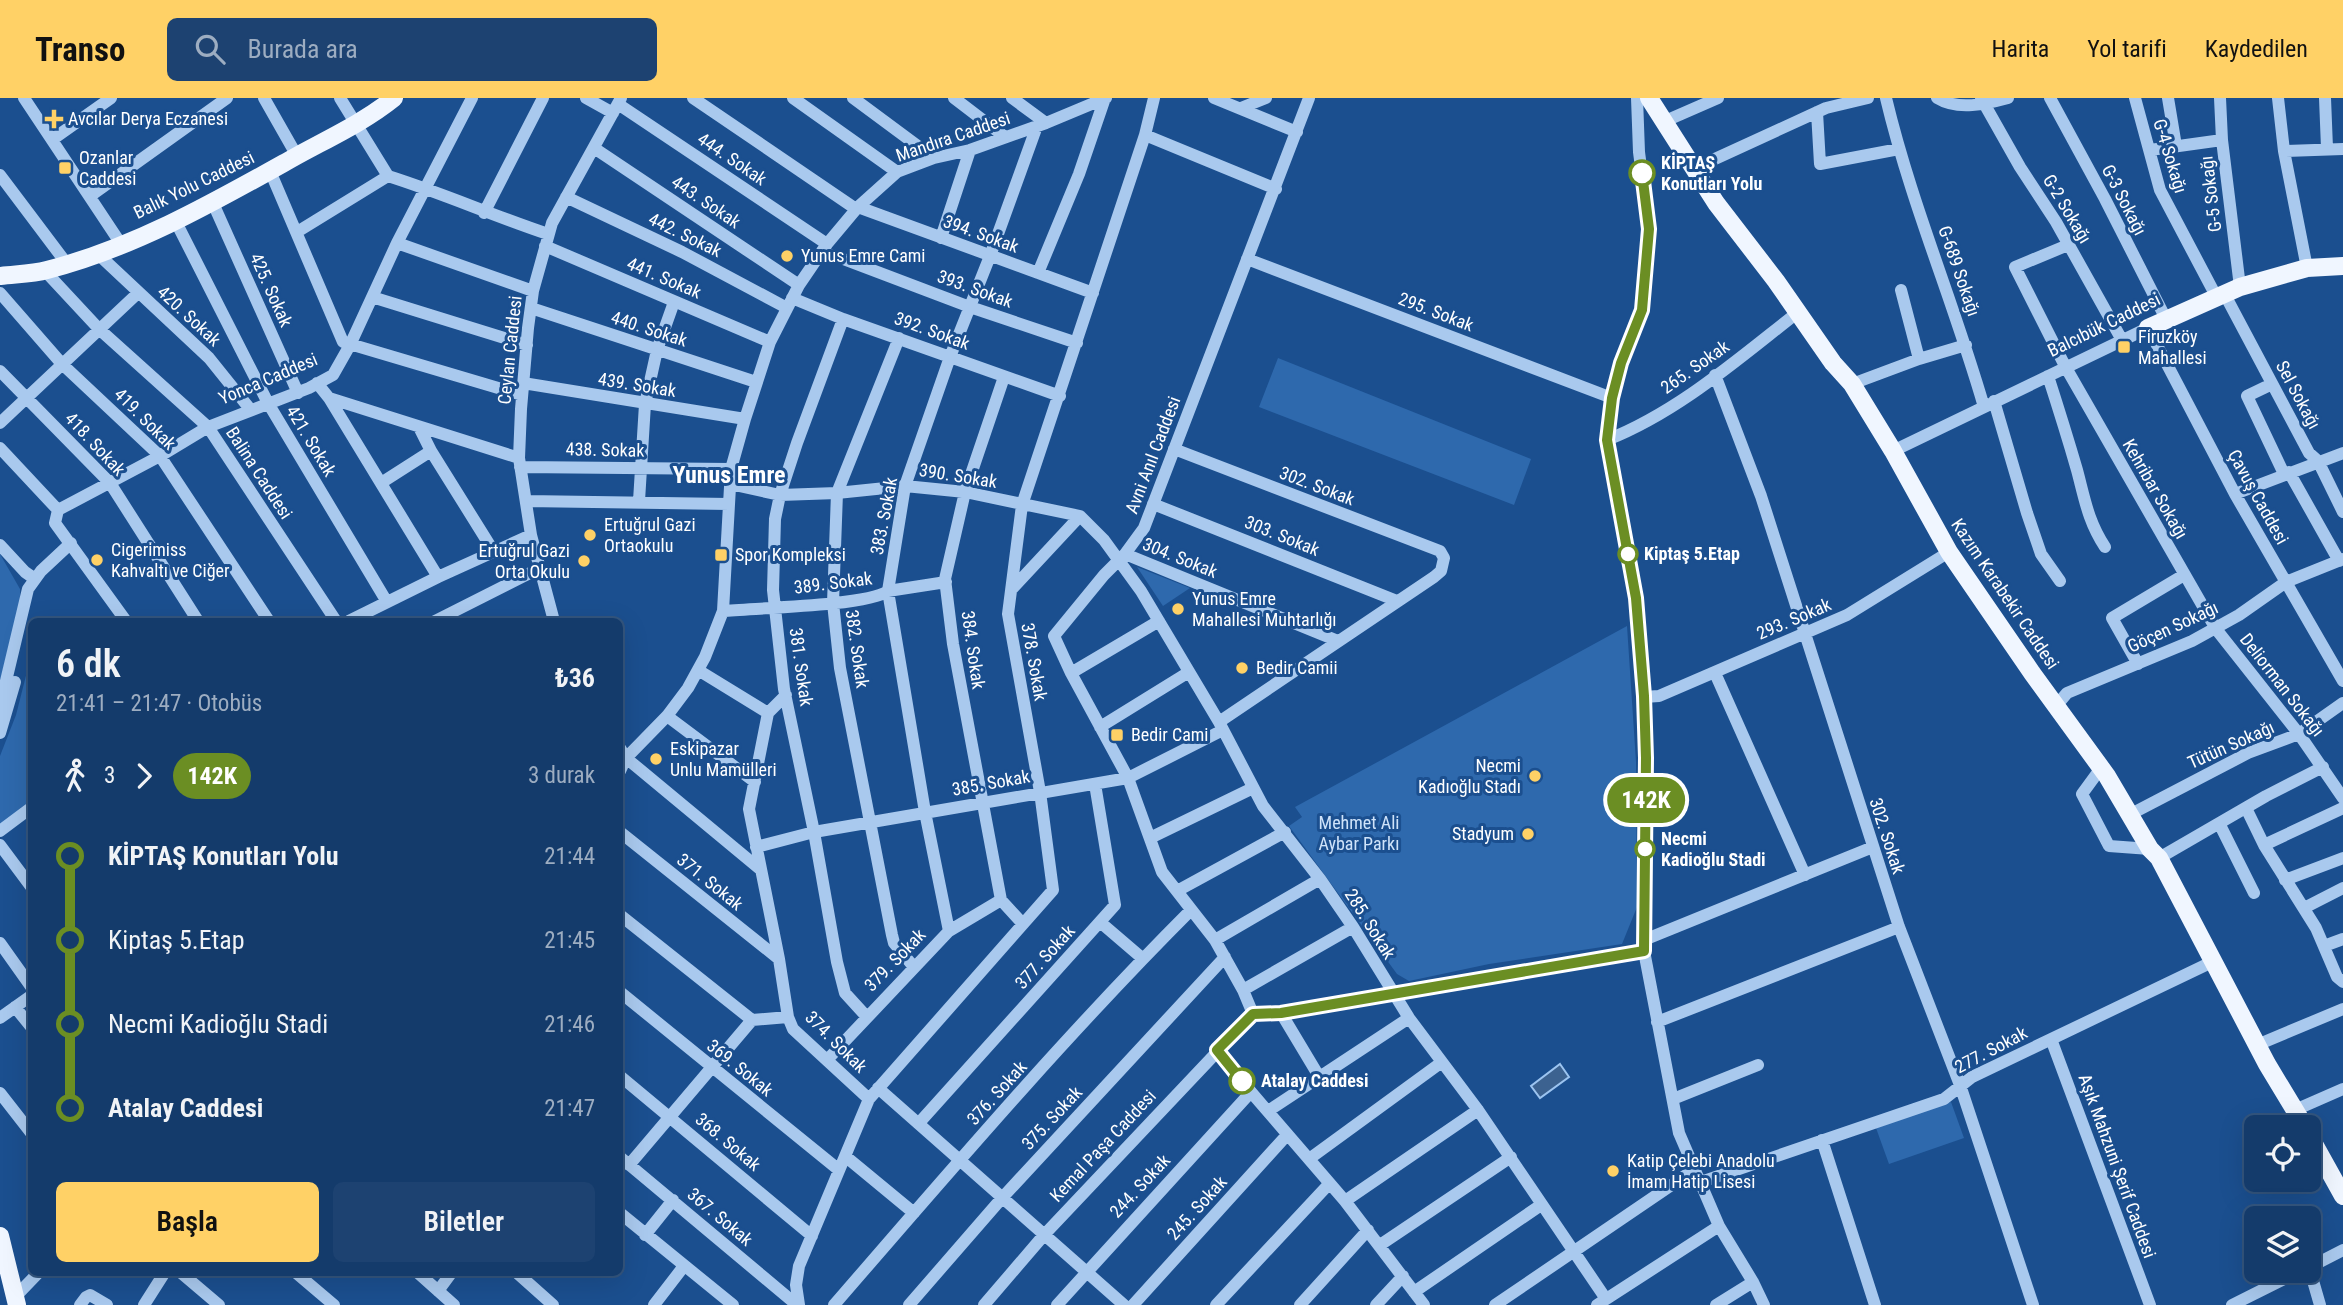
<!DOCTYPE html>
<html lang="tr">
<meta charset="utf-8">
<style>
body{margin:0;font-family:"Roboto Condensed",sans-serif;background:#1d4271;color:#f1f3f6;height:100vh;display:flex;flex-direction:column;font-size:26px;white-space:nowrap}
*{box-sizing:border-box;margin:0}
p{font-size:23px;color:#9dadc1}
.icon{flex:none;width:38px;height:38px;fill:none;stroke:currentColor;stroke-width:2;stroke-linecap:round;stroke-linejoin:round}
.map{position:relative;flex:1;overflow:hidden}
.side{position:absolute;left:28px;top:520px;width:595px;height:658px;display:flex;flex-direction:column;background:#143b6b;border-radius:10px;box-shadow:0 7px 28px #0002,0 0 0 2px #33557e}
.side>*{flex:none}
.badge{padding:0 14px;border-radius:23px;font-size:24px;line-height:46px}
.controls{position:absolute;left:2244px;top:1017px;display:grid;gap:14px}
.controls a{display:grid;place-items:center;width:77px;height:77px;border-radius:10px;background:#143b6b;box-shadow:0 7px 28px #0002,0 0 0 2px #33557e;font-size:35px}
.map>.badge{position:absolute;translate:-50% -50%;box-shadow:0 0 0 4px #fff}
.legs{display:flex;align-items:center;gap:10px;height:77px;padding:0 28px;font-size:23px}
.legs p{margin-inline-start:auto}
.headline{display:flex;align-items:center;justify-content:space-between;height:119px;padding:0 28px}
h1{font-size:38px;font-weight:600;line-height:52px}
.primary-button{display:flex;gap:14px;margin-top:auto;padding:14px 28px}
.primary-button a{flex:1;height:80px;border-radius:10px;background:#ffd166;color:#111;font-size:28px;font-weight:600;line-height:80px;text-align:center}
.primary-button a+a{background:#1d4271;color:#f1f3f6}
ul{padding:0 28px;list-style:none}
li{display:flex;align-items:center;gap:24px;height:84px;font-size:26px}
li i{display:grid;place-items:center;width:10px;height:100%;margin:0 9px;background:currentColor}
li i::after{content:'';width:18px;height:18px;margin:-9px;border:5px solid;border-radius:50%;background:#143b6b}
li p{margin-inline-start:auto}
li:first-child i{background:linear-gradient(#0000 50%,currentColor 0)}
li:last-child i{background:linear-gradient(currentColor 50%,#0000 0)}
header{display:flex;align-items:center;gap:42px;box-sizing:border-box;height:98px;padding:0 35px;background:#ffd166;color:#111}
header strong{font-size:33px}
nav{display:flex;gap:38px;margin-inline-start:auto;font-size:24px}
.search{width:490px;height:63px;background:#1d4271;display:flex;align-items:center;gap:18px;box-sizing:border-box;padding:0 24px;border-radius:10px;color:#9dadc1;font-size:26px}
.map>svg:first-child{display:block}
.green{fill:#2e69ad}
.water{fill:#3c6290;stroke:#9cc4f0;stroke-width:2}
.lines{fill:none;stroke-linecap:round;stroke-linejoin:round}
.minor{stroke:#a9c9ee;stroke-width:12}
.major{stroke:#f0f6ff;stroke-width:18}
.line-1-casing{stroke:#fff;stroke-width:16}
.line-1{stroke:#6b8e23;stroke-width:10}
.poi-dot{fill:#ffd166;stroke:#1b4f8f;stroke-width:2.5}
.stop-1-dot{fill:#fff;stroke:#6b8e23;stroke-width:3.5}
.labels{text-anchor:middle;stroke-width:6;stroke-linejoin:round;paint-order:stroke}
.poi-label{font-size:18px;fill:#fff;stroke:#1b4f8f;text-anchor:start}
.street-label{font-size:18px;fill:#fff;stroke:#1b4f8f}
.stop-label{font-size:18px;font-weight:bold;fill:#fff;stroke:#1b4f8f;text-anchor:start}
.park-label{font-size:18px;fill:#cfe3fa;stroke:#1b4f8f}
.district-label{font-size:24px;font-weight:bold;fill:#fff;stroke:#1b4f8f}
</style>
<header>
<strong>Transo</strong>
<div class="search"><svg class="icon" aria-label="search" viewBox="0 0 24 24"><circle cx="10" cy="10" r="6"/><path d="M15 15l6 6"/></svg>Burada ara</div>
<nav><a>Harita</a><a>Yol tarifi</a><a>Kaydedilen</a></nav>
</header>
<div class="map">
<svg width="2343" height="1207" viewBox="0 0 2343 1207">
<rect width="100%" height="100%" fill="#1b4f8f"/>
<path class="green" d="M1278,260L1531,361L1514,407L1259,309Z
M0,456L20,491V502L0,584Z
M1137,469L1190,490L1163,508Z
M1627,528L1636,664L1637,809L1622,846L1489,866L1409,883L1397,876L1289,728L1302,719L1295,709Z
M31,558V702L0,727V658L16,617Z
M1951,1004L1964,1040L1889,1066L1876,1030Z"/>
<path class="water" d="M1560,966L1569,979L1540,1000L1531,988Z"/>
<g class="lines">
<path class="minor" d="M24,0L121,146
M264,0L297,58
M340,0L388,78C442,95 494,118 548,136
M586,0L613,15
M693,0L856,111
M793,0L897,74
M853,0L934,60
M954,0L1005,39
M1012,0L1046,25
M1214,0L1297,34
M1637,0L1639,54L1649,131L1642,212L1621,265L1612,300L1607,342L1636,500L1644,599L1646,660L1644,853L1679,1035L1719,1128L1753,1184L1764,1207
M1886,0C1911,105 1954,205 1984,309
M1937,0C1958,13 1986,6 2008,0
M1981,0L2020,69L2056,124L2122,242
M2050,0L2105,101L2166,221
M2135,0L2160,92L2216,198
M2168,0L2176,48
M2220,0L2222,42L2240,189
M2278,0L2284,53L2307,170
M2325,0L2327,50
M618,6L827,146
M1241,10L1266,0
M1817,14L1820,66L1899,51
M1663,24L1718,0
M1145,37L1276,91
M53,41L111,0
M594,50L799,187
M2150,52L2222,42
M2284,53L2343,51
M1693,71L1826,10L1868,0
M270,73L343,244L522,297
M0,77L67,166
M90,98L227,0
M566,99L682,154L787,210
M212,103L298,295
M858,109L1093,195
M484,115L543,0
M175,122L268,305L387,504
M297,134L388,78
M941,140L970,52
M397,145L533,193
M2068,147L2015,169L2065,268L2216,531L2299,636L2343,700
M545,148L770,244
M822,153L970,209L1077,245
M98,156L209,260L250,311
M1247,161L1612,300
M45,173L99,231L208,329L336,523
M1038,175L1079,76L1105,0
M1901,192L1919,261
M0,195L62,266L160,358L269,523
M2224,195L2309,355L2318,363L2343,414
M372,199L527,247
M792,200L843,221L1060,298
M531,210L756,284
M843,221L797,345L780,397L775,421L773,492L784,591L814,734L837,864L845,895L866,918
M899,240L837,395L833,505L840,570L892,837L894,845L913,868
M0,273L110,385L198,523
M1715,277L1761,398L1899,829L1960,987L2033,1207
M2048,278C2058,309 2068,341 2077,372C2085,402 2088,423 2105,449
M1004,279L965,394L945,481L953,546L1001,802L1023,826
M317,285L329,300L438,479
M523,285L745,321
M1852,286L1919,261L1966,247
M2272,286L2247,298L2284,376
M329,300L519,360
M1994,303L2027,415L2041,456L2060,483
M0,325L138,195
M419,329L431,353L494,454
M1607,342C1678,314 1738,261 1797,215
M0,350L58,412
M1174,351L1440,453L1444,460L1441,473L1434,479L1219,624
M1893,353L2148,230L2235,396L2343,583
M520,369L731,371
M2289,374L2339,463
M381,385L431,353
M730,386L780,397L837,395L905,388L965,394L1080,418L1104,442L1141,493L1219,624L1263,708L1320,781L1353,829L1409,920L1478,1012L1606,1201
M2235,396L2343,355
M526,403L729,406
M639,403L645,306L657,252L674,204
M1153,406L1397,503
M58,412L160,358L208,329L309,290L333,277L350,247L397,145L472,0
M58,412L55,425L126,523
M0,447L25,474L35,481
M1125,456L1338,543
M1012,491L1080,418
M723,513C755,510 867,508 888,493L946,484
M349,523L438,479L531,437
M435,523L538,471
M554,523L531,437L519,360L521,311L528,230L533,193L552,125L621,0
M2138,566L2112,520L2184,477
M698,572L768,615
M1071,575L1159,523
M1715,575L1805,777
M786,597L768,615L749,711L779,861L788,919L793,931L869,1001
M1644,599L1659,598L1847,517L1949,454
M0,608L28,491L41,473L71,445
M2056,608L2067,595L2192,543L2239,517L2286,484L2343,461
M667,618L755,684
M1100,629L1189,574
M0,635L15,584
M620,650L626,660L761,772
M2101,670L2082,696L2109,748L2150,751
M620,673L626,660L667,618L688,590L705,559L723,513L731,371L745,321L770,244L799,187L827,146L858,109L897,74L934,60L970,52L1046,25L1106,0
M2246,710L2264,747L2316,830L2337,879L2343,884
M2131,716L2248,655L2299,636L2343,605
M2219,725L2254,795
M0,733L32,709
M620,734L779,861
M1150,740L1253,690
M0,747L32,790
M2264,747L2343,710
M756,749L814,734L1128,680L1223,632
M2159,760L2266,698L2323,669
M2285,782L2343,760
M1177,793L1285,734
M2304,810L2343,790
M620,817L752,922
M1100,824L1142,860
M949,833L925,714L888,493L905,388L950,259L990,158L1037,28
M1215,842L1320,781
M1644,842L1873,749
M0,845L32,890
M2324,848L2343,841
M1243,892L1353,829
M620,894L839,1072
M15,909L32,930
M1281,915L1320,980
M1253,916L1243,892L1215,842L1162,774L1128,680L1071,575L1054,538L1104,477L1125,456L1144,430L1309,0
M1253,916L1281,915L1644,853
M0,920L32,897
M1657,924L1899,829
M2051,941L2150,1207
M2257,947L2343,911
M1218,952L1251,994L1345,1103L1424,1207
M827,962L949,833L1001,802
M620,978L812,1138
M878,990L1124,1207
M0,995L32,1036
M1673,1001L1758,967
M2295,1012L2343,991
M1268,1013L1409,920
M919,1025L1115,807L1095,686
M1822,1042L1875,1207
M845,1058L914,1115
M620,1059L797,1207
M1309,1061L1442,964
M629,1067L752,922L788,919
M1701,1084L1944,1001L1972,979L2212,864
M1345,1103L1478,1012
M620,1115L733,1207
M645,1137L673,1102
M1380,1147L1511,1059
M2309,1169L2320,1207
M2308,1170L2343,1152
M180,1174L219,1207
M295,1174L334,1207
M417,1174L454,1207
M516,1174L553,1207
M438,1193L452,1174
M1414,1194L1541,1107
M15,1199L39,1174
M80,1207L86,1199L90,1197L107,1207
M144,1207L165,1174
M654,1207L684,1168
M799,1207L796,1187L799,1168L869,1001L1053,792L1040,694L1008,516L1022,407L1145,37L1154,0
M834,1207C950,1073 1066,937 1191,812
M909,1207L1002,1100L1225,859
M984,1207L1044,1137L1253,916
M1057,1207L1251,994
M1133,1207L1287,1037
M1216,1207L1329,1086
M1300,1207L1368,1132
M1376,1207L1403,1178
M1495,1207L1695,1071
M1597,1207L1719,1128
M1716,1207L1753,1184
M2232,1207L2302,1172"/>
<path class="major" d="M1649,0L1716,105L1776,183L1833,265L1852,286L1893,353L1949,454L2032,575L2107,678L2150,751L2159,760L2267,966L2305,1029
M0,178C16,176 32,176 47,172C134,150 216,103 293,60C327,41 363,25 394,0
M2148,230L2240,189L2307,170L2343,168
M2308,1035L2343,1098
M0,1138L17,1207"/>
</g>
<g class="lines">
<defs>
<path id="line-1" d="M1242,983L1217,952L1253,916L1281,915L1644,853L1646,660L1644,598L1636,500L1607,342L1612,300L1621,265L1642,212L1649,131L1642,75"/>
</defs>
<use href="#line-1" class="line-1-casing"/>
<use href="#line-1" class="line-1"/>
</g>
<g class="poi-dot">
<path d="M50.5 10.5h7v7h7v7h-7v7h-7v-7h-7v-7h7z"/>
<rect x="58" y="63" width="14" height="14" rx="3.5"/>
<circle cx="787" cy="158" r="7"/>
<rect x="2117" y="242" width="14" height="14" rx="3.5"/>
<circle cx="590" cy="437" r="7"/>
<rect x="714" y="450" width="14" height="14" rx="3.5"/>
<circle cx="97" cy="462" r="7"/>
<circle cx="584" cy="463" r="7"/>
<circle cx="1178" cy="511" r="7"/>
<circle cx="1242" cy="570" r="7"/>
<rect x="1110" y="630" width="14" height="14" rx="3.5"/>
<circle cx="656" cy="661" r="7"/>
<circle cx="1535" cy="678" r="7"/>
<circle cx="1528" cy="736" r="7"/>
<circle cx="1613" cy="1073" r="7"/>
</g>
<g class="stop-1-dot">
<circle cx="1642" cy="75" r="12"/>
<circle cx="1628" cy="456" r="9"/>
<circle cx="1645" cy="751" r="9"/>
<circle cx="1242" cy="983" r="12"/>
</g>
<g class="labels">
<g class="poi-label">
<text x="68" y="27">Avcılar Derya Eczanesi</text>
<text x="79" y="66">Ozanlar<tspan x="79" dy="21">Caddesi</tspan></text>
<text x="801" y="164">Yunus Emre Cami</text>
<text x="2138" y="245">Firuzköy<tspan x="2138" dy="21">Mahallesi</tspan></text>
<text x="604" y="433">Ertuğrul Gazi<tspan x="604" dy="21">Ortaokulu</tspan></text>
<text x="111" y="458">Cigerimiss<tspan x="111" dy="21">Kahvaltı ve Ciğer</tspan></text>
<text x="570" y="459" text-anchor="end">Ertuğrul Gazi<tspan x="570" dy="21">Orta Okulu</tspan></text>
<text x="735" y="463">Spor Kompleksi</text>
<text x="1192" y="507">Yunus Emre<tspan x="1192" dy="21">Mahallesi Muhtarlığı</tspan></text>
<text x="1256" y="576">Bedir Camii</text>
<text x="1131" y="643">Bedir Cami</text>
<text x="670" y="657">Eskipazar<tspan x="670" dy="21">Unlu Mamülleri</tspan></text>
<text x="1521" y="674" text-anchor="end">Necmi<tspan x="1521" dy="21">Kadıoğlu Stadı</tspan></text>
<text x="1514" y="742" text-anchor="end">Stadyum</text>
<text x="1627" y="1069">Katip Çelebi Anadolu<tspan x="1627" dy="21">İmam Hatip Lisesi</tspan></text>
</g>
<g class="street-label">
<text transform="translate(953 39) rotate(-19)" y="6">Mandıra Caddesi</text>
<text transform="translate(2170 58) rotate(73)" y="6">G-4 Sokağı</text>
<text transform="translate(732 61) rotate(34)" y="6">444. Sokak</text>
<text transform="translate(194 87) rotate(-26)" y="6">Balık Yolu Caddesi</text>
<text transform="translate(2211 96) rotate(-97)" y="6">G-5 Sokağı</text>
<text transform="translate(2124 102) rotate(63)" y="6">G-3 Sokağı</text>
<text transform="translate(706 104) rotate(34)" y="6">443. Sokak</text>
<text transform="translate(2067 111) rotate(59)" y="6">G-2 Sokağı</text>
<text transform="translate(981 136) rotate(20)" y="6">394. Sokak</text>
<text transform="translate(685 137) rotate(26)" y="6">442. Sokak</text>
<text transform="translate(1959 173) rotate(71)" y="6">G-689 Sokağı</text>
<text transform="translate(664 180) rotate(23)" y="6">441. Sokak</text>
<text transform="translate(975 191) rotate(20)" y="6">393. Sokak</text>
<text transform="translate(271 192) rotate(66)" y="6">425. Sokak</text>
<text transform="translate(1436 214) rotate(21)" y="6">295. Sokak</text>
<text transform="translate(189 218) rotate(43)" y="6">420. Sokak</text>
<text transform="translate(2104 227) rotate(-26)" y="6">Balcıbük Caddesi</text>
<text transform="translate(649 231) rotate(18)" y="6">440. Sokak</text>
<text transform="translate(932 233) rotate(20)" y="6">392. Sokak</text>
<text transform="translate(510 252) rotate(-84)" y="6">Ceylan Caddesi</text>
<text transform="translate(1695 269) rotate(-35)" y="6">265. Sokak</text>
<text transform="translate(268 281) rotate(-23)" y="6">Yonca Caddesi</text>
<text transform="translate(637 287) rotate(9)" y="6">439. Sokak</text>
<text transform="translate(2298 297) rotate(62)" y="6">Sel Sokağı</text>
<text transform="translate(145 321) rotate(45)" y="6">419. Sokak</text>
<text transform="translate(311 343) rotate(59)" y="6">421. Sokak</text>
<text transform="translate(95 346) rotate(47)" y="6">418. Sokak</text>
<text transform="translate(605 352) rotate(1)" y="6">438. Sokak</text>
<text transform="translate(1153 357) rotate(-69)" y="6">Avni Anıl Caddesi</text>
<text transform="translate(259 375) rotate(57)" y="6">Balina Caddesi</text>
<text transform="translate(958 378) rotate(9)" y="6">390. Sokak</text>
<text transform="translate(1317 388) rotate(21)" y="6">302. Sokak</text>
<text transform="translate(2155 391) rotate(60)" y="6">Kehribar Sokağı</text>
<text transform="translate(2258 399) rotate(61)" y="6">Çavuş Caddesi</text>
<text transform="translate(884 418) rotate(-79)" y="6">383. Sokak</text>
<text transform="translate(1282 438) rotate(22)" y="6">303. Sokak</text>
<text transform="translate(1180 460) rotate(22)" y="6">304. Sokak</text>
<text transform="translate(833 485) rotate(-7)" y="6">389. Sokak</text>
<text transform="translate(2005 496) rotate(56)" y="6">Kazım Karabekir Caddesi</text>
<text transform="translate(1794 521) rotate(-23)" y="6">293. Sokak</text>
<text transform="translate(2173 529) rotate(-25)" y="6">Göçen Sokağı</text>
<text transform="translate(857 551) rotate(82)" y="6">382. Sokak</text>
<text transform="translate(973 552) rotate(82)" y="6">384. Sokak</text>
<text transform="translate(1034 564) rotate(80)" y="6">378. Sokak</text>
<text transform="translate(801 569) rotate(82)" y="6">381. Sokak</text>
<text transform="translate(2282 587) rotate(52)" y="6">Deliorman Sokağı</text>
<text transform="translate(2231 647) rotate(-24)" y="6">Tütün Sokağı</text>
<text transform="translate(991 685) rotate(-10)" y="6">385. Sokak</text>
<text transform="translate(1887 738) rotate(72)" y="6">302. Sokak</text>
<text transform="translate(710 784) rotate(39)" y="6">371. Sokak</text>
<text transform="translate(1370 826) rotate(58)" y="6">285. Sokak</text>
<text transform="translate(1045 859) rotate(-48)" y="6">377. Sokak</text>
<text transform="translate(895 862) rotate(-46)" y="6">379. Sokak</text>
<text transform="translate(836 944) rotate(45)" y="6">374. Sokak</text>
<text transform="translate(1991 952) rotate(-28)" y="6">277. Sokak</text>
<text transform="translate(740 970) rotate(39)" y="6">369. Sokak</text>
<text transform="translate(997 995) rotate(-48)" y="6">376. Sokak</text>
<text transform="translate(1052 1020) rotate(-47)" y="6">375. Sokak</text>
<text transform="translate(728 1044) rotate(40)" y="6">368. Sokak</text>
<text transform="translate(1103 1048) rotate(-47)" y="6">Kemal Paşa Caddesi</text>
<text transform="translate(2117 1068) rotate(70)" y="6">Aşık Mahzuni Şerif Caddesi</text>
<text transform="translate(1140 1088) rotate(-47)" y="6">244. Sokak</text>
<text transform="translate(1197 1110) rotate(-48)" y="6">245. Sokak</text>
<text transform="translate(720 1119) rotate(40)" y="6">367. Sokak</text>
</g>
<g class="stop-label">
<text x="1661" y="71">KİPTAŞ<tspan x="1661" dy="21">Konutları Yolu</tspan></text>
<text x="1644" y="462">Kiptaş 5.Etap</text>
<text x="1661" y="747">Necmi<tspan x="1661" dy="21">Kadioğlu Stadi</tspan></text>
<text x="1261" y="989">Atalay Caddesi</text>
</g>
<g class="park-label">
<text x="1359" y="731">Mehmet Ali<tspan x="1359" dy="21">Aybar Parkı</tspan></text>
</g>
<g class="district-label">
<text x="729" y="385">Yunus Emre</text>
</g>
</g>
</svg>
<div class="controls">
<a><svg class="icon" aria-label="locate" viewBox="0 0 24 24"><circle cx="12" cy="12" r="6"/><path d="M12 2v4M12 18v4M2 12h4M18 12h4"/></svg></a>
<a><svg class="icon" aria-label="layers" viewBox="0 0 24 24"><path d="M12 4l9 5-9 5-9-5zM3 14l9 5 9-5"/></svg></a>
</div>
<b class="badge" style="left:1646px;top:702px;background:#6b8e23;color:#fff">142K</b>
<section class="side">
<div class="headline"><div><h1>6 dk</h1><p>21:41 – 21:47 · Otobüs</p></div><b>₺36</b></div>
<div class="legs"><svg class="icon" aria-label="walk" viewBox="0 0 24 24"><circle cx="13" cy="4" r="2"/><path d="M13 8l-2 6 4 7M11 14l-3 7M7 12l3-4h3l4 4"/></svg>3<svg class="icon" aria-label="forward" viewBox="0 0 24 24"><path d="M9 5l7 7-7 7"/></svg><b class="badge" style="background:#6b8e23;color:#fff">142K</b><p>3 durak</p></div>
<ul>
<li><i style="color:#6b8e23"></i><b>KİPTAŞ Konutları Yolu</b><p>21:44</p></li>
<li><i style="color:#6b8e23"></i><span>Kiptaş 5.Etap</span><p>21:45</p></li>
<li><i style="color:#6b8e23"></i><span>Necmi Kadioğlu Stadi</span><p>21:46</p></li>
<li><i style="color:#6b8e23"></i><b>Atalay Caddesi</b><p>21:47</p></li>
</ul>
<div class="primary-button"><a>Başla</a><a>Biletler</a></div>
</section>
</div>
